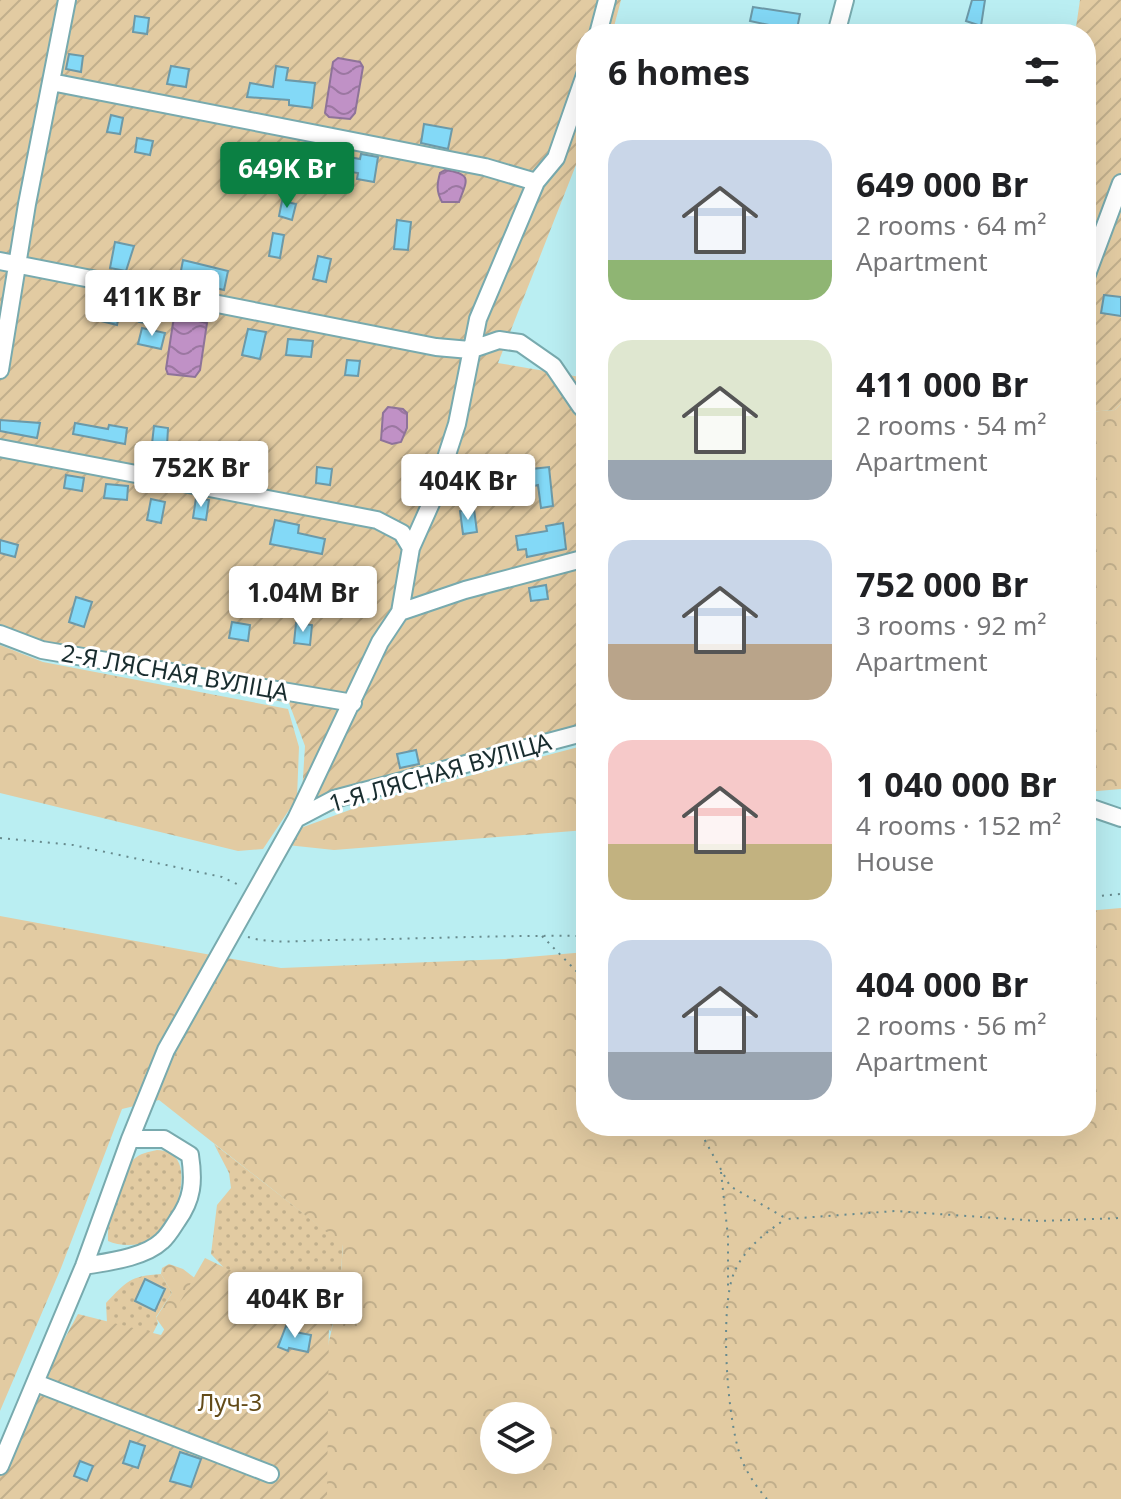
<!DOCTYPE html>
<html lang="en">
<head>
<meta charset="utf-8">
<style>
	body { margin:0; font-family:"Noto Sans",sans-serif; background:#f2f2f2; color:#202124; height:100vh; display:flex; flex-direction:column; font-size:30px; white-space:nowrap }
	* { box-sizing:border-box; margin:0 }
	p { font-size:26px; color:#757577 }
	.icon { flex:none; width:44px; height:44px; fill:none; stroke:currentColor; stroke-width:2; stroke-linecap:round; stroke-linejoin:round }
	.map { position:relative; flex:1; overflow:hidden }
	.sheet { position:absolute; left:576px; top:24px; width:520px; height:1112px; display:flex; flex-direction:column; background:#fff; border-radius:32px; box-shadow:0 8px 32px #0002 }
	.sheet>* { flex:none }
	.tools { position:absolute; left:480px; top:1402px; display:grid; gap:16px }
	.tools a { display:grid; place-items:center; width:72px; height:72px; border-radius:50%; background:#fff; box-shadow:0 8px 32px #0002; font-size:40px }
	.price { position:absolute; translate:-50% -68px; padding:0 18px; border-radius:8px; background:#fff; color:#222; font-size:26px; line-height:52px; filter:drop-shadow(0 2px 4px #0008) }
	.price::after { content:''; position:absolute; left:50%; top:48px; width:24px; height:18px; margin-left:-12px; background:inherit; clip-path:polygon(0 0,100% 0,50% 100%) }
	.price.on { background:#0b8043; color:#fff }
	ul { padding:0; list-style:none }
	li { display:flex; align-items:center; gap:24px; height:200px; padding:0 32px }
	li span { display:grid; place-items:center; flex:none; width:224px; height:160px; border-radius:24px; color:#555 }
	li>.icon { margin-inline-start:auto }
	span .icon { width:96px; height:96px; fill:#fffc; stroke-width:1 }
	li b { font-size:34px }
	h2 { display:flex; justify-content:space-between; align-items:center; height:96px; padding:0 32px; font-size:34px }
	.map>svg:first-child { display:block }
	.grass { fill:url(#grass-dots) }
	.forest { fill:url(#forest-crowns); fill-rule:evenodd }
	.garden { fill:url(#garden-furrows) }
	.water { fill:url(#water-waves); stroke:#8e7399; stroke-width:2 }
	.building { fill:#83d9f7; stroke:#6c99a8; stroke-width:2 }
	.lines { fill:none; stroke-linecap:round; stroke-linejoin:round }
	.minor-casing { stroke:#78aaae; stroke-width:20 }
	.path { stroke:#678a8d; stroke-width:2; stroke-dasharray:2 6; stroke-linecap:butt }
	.minor { stroke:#fff; stroke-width:16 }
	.labels { text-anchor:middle; stroke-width:6; stroke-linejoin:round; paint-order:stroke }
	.street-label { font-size:24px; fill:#192d2f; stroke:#fff }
	.park-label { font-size:24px; fill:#634b19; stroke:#fff }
</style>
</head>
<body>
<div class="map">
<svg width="1121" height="1499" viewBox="0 0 1121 1499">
	<defs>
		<pattern id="grass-dots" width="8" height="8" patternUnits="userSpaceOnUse" patternTransform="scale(2)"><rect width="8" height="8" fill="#e2cba2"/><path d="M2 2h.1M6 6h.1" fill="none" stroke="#c1af8c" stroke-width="1.8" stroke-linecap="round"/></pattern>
		<pattern id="forest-crowns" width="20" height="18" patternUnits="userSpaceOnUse" patternTransform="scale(2)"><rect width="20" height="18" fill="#e2cba2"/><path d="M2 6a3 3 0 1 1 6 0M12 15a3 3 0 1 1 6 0" fill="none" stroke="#c1af8c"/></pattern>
		<pattern id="garden-furrows" width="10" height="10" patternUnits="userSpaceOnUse" patternTransform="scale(2)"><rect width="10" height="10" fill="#e2cba2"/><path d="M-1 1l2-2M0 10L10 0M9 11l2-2" fill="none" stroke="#c1af8c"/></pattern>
		<pattern id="water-waves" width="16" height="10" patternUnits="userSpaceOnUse" patternTransform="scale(2)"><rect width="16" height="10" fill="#c091c6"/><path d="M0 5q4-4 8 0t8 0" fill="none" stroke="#9b77a1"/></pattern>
	</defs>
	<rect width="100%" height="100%" fill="#baeef2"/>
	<path class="grass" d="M214,1144l129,100 -4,54 -8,33 -104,-60 -16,-17 6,-49 14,-17 -2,-15z
		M157,1150c40,1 22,56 9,78 -10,17 -41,21 -58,13 -1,-24 10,-62 25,-81 7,-7 15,-8 24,-10z
		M161,1274l11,19 -16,24 2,6 -7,14 -44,-14 -1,-20c21,-22 24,-27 55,-29z"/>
	<path class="forest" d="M1121,404v385l-35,3v-380l29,-2z
		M0,645l43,17 245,47 11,38 -2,51 -34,51 -25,2 -238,-58z
		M586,745v85l-252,20 -47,-5 11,-16 76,-28z
		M1121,908v591h-811l11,-123 18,-78 4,-53 -184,-145 -37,9 -61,159 -61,143v-495l281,52 224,-9 81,-7v174h500v-215zM494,1416h44v44h-44z
		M169,1264l14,5 13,10 -25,60 -15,-21 16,-25 -11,-19 1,-6z"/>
	<path class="garden" d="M0,0h621l-9,34h-26l-1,108 -87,221 88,15v361l-224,60 -62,26 5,-79 -16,-43 -245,-45 -44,-17z
		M1080,0h41v404l-6,6 -29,2v-378h-11z
		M205,1258l124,60 -2,181h-327v-42l78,-143 83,21z"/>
	<path class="water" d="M338,58l22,4 3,5 -8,46 -5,6 -21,-2 -4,-4 8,-51z
		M445,170c28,4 22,10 14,32h-17c-6,-11 -5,-18 -2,-29z
		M181,317l26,6 -7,47 -5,7 -27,-3 -2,-5 7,-46 2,-5z
		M388,407l15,2 4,4v15l-6,14 -9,2 -11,-4 2,-27z"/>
	<path class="building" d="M972,0h13l-4,26 -15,-5z
		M753,7l47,7 -4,20h-24l2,-8 -24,-5z
		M135,16l14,2 -2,16 -14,-2z
		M69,54l14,2 -2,16 -15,-3z
		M171,66l18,3 -3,18 -19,-3z
		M276,66l12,2 -2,12 29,3 -3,25 -23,-3v-5l-42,-3 3,-14 23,4z
		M111,115l12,3 -3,16 -13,-2z
		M424,124l28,5 -4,20 -27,-6z
		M137,138l16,3 -3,14 -15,-3z
		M279,145l13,2 -4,21 -12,-2z
		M327,153l33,6 1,-5 17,3 -4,25 -17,-3 1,-6 -33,-5z
		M282,201l14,3 -4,16 -13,-4z
		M397,220l14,2 -3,28 -14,-1z
		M273,233l11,2 -4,23 -11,-2z
		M115,242l19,4 -8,25 -16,-3z
		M318,256l13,3 -5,23 -13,-3z
		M183,260l45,11 -4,19 -13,-3 1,-5 -32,-6z
		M1104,295l17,2v19l-20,-3z
		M97,301l24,5 -4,19 -24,-6z
		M142,304l13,2 -4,18 -12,-2z
		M142,328l23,5 -4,16 -23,-5z
		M248,329l18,3 -6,27 -18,-4z
		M288,339l25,2 -2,16 -25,-2z
		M347,360l13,1 -2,15 -13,-1z
		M0,420l40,3 -3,15 -37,-7z
		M75,423l33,6 1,-4 18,3 -2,16 -52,-10z
		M154,426l14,2 -1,18 -15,-2z
		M317,467l15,2 -2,16 -14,-2z
		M549,467l4,39 -12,2 -3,-23 -4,1 -2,-17z
		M66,475l18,3 -2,13 -18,-3z
		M106,484l22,2 -1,14 -23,-2z
		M196,498l13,2 -3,20 -13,-2z
		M151,499l14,3 -4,21 -14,-3z
		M474,509l3,23 -14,2 -3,-23z
		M275,520l24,5 -1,8 27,6 -3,15 -52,-10z
		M563,523l3,26 -39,8 -1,-8 -8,1 -2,-14 31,-5 -1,-5z
		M0,540l18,5 -3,12 -15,-4z
		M306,572l11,1 -1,19 -11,-1z
		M546,585l2,14 -17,2 -2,-13z
		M76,597l16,5 -8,25 -15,-5z
		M232,622l18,3 -2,16 -19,-3z
		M296,623l16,2 -2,20 -16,-2z
		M416,750l3,14 -19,4 -3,-14z
		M145,1279l20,10 -10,22 -20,-10z
		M286,1326l10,4 -1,2 16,3 -3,17 -19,-4 -1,3 -10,-4z
		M130,1441l15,5 -7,22 -15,-5z
		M180,1452l21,7 -10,28 -21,-6z
		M80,1461l13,5 -6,15 -13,-5z"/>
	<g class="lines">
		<defs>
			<path id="minor" d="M598,34l9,-34
				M836,34l9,-34
				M51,82l434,85 51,15
				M0,261l436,86 34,3 29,-10 21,3 33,23 28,41
				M1086,277l35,-94
				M0,370l27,-166 40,-204
				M0,448l377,72 25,13 9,15
				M400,612l65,-22 121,-32
				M0,634l42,16 311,53
				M1086,806l35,12
				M296,819l38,-20 252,-67
				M84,1266c23,-4 60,-8 78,-25 6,-5 11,-14 15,-20 16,-22 17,-40 13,-66l-26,-16h-34
				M36,1383l234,91
				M0,1466l84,-200 46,-127 36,-89 130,-231 84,-177 20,-30 11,-64 21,-47 25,-77 21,-105 58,-137 20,-24 30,-86"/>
		</defs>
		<use href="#minor" class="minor-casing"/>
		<path class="path" d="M0,838l73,7 149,32 19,9
			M1086,897l35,-3
			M542,936l44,45
			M248,937c25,8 59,3 86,3 84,-1 168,-5 252,-4
			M697,1126l33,60 57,33 108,-8 144,10 82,-3
			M721,1172l7,65v49
			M767,1499c-9,-10 -18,-23 -24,-36 -16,-35 -24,-155 -9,-190 10,-24 30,-39 50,-53"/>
		<use href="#minor" class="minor"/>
	</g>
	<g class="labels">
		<g class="street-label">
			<text transform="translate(175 673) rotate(10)" y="8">2-Я ЛЯСНАЯ ВУЛІЦА</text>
			<text transform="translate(440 773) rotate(-16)" y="8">1-Я ЛЯСНАЯ ВУЛІЦА</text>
		</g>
		<g class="park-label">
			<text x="230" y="1411">Луч-3</text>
		</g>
	</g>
</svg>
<div class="tools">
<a><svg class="icon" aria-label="layers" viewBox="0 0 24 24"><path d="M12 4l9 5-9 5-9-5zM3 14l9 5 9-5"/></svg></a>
</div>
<b class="price on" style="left:287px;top:210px">649K Br</b>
<b class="price" style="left:152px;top:338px">411K Br</b>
<b class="price" style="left:201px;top:509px">752K Br</b>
<b class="price" style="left:468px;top:522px">404K Br</b>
<b class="price" style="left:303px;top:634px">1.04M Br</b>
<b class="price" style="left:295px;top:1340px">404K Br</b>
<section class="sheet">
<h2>6 homes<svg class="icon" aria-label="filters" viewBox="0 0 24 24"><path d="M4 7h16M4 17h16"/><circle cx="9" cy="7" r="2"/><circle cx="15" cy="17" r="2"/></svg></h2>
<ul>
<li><span style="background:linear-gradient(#c9d6e8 75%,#8fb573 0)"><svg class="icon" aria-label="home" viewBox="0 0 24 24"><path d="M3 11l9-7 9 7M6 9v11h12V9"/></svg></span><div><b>649 000 Br</b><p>2 rooms · 64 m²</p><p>Apartment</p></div></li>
<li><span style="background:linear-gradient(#dfe7d0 75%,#9aa5b1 0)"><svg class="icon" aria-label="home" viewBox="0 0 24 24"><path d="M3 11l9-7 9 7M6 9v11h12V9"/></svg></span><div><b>411 000 Br</b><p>2 rooms · 54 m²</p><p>Apartment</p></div></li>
<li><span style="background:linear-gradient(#c9d6e8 65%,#b9a48a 0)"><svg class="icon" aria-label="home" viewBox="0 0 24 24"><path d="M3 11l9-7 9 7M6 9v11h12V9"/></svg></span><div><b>752 000 Br</b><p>3 rooms · 92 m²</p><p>Apartment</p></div></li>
<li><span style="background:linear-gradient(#f6c9c9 65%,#c2b280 0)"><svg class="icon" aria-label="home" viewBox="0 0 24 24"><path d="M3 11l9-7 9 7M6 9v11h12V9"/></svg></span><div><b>1 040 000 Br</b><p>4 rooms · 152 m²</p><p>House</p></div></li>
<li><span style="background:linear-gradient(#c9d6e8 70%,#9aa5b1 0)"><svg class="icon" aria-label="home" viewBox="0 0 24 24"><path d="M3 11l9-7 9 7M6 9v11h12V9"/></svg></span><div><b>404 000 Br</b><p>2 rooms · 56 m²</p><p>Apartment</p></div></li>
</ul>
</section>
</div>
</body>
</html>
